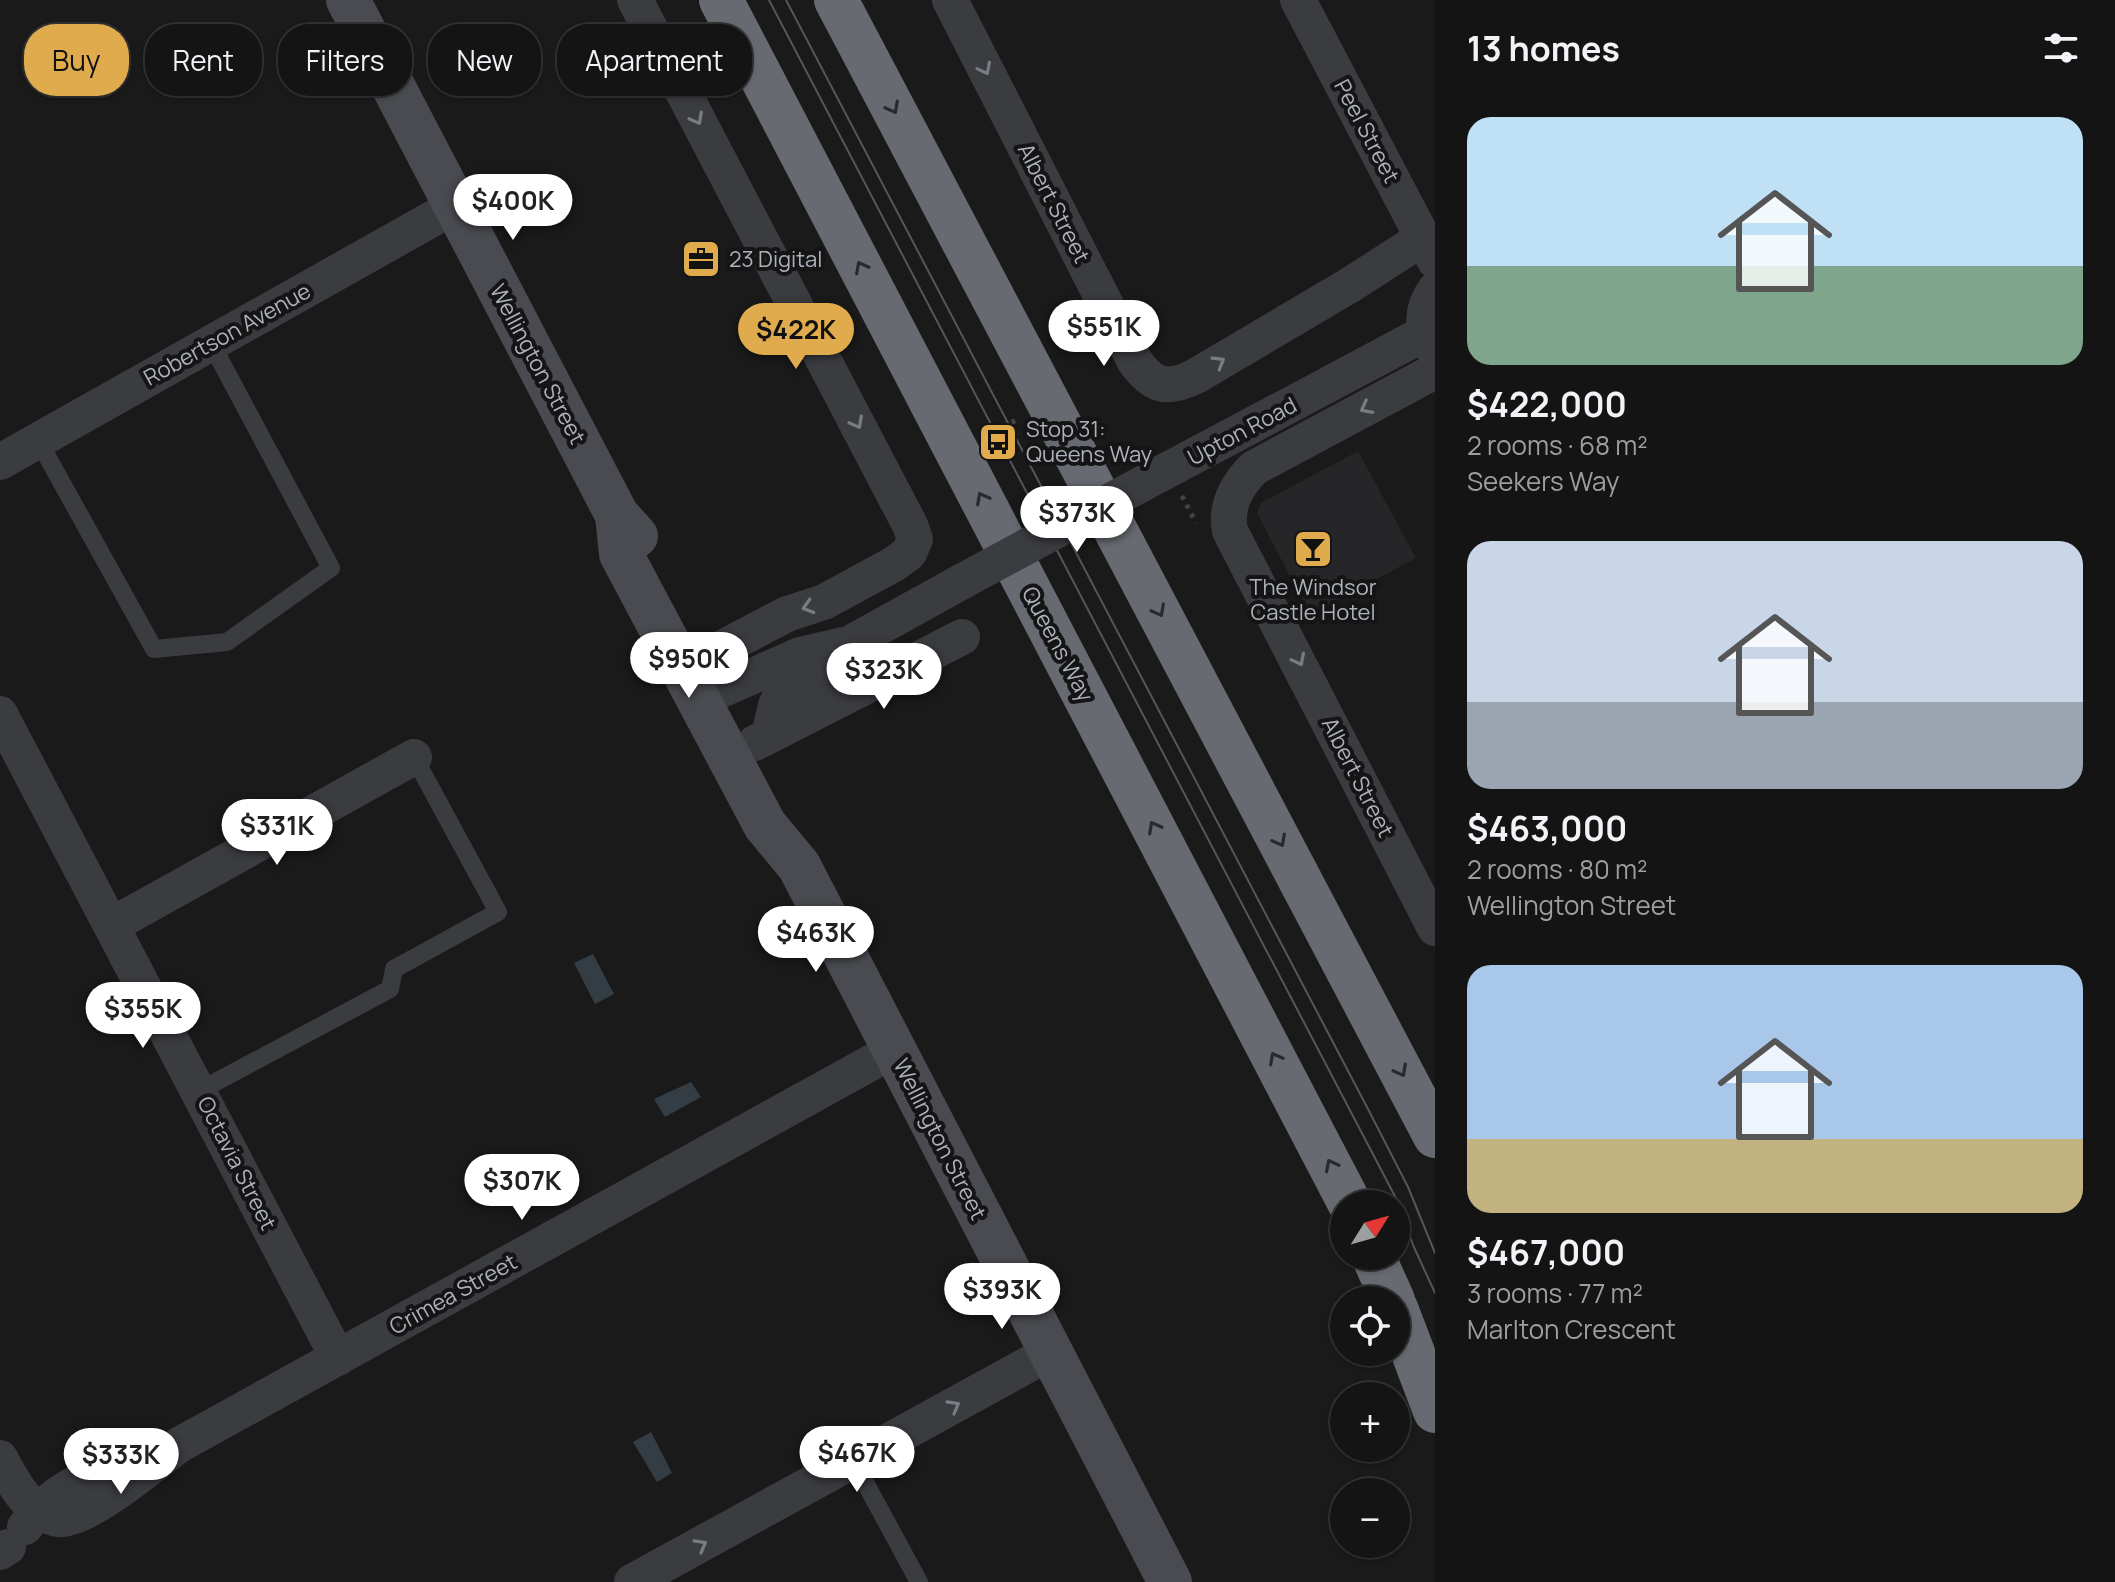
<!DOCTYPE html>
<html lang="en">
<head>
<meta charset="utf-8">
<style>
	body { margin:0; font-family:Manrope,sans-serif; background:#1d1d1d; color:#f1f3f6; height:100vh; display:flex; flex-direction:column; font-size:30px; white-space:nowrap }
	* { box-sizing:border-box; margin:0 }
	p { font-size:26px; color:#9d9ea0 }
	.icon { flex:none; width:44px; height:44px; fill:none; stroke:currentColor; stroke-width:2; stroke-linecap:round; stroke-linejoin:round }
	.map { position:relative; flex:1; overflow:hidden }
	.details { display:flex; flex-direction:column; background:#141414; width:680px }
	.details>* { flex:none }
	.top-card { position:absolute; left:24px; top:24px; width:760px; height:72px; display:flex; gap:16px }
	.needle { width:52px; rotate:53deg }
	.tools { position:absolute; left:1330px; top:1190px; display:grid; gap:16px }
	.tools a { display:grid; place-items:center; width:80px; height:80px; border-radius:50%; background:#141414; box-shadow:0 2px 6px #0004,0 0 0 2px #333334; font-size:40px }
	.price { position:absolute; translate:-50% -68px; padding:0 18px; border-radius:28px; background:#fff; color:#222; font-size:26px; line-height:52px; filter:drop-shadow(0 2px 4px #0008) }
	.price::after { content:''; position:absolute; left:50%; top:48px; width:24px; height:18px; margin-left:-12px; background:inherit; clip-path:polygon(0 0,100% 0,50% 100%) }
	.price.on { background:#e0ab4d; color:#111 }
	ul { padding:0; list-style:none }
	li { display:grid; align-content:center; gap:16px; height:424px; padding:0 32px }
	li span { display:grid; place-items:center; height:248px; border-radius:24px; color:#555 }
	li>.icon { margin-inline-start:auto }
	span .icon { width:144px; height:144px; fill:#fffc; stroke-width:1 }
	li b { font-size:34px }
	h2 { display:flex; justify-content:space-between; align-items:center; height:96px; padding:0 32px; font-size:34px }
	.tag { padding:0 28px; border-radius:32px; background:#141414; box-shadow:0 2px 6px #0004,0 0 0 2px #333334; font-size:28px; line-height:72px }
	.tag.on { background:#e0ab4d; color:#111 }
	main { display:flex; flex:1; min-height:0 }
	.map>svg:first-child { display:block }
	.built { fill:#262628 }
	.water { fill:#343d43 }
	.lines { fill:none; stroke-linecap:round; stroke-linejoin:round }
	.path { stroke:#414347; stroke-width:5; stroke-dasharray:4 6; stroke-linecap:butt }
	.lane { stroke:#3b3c40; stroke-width:18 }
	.street { stroke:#3b3c40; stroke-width:36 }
	.secondary { stroke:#494b50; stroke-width:44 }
	.highway { stroke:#676a71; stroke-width:44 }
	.tram { stroke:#54565b; stroke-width:2 }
	.street-bridge { stroke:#3b3c40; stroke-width:36 }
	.oneway { stroke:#7a7c83 }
	.oneway2 { stroke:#2a2a2d }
	.labels { text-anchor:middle; stroke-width:8; stroke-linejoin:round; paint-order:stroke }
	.street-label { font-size:22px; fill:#adb1ba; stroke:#151516 }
	.poi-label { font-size:22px; fill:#adb1ba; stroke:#151516; text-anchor:start }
</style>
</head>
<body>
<main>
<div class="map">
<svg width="1435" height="1582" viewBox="0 0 1435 1582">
	<rect width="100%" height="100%" fill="#1a1a1b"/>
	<path class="built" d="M1358,451l58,107 -106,57 -53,-102 4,-10z"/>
	<path class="water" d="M593,954l21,40 -19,10 -21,-41z
		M691,1082l10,15 -36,20 -11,-18z
		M651,1432l21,41 -15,9 -24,-40z"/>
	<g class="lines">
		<path class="path" d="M994,432l24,-13
			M1182,496l14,27"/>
		<path class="lane" d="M38,440l116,209 73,-7 104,-74 -120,-225
			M199,1091l191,-102 4,-20 104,-57 -84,-155
			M854,1462l65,120"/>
		<path class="street" d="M635,0l275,525 5,14 -6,14 -15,11 -70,38 -37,12 -80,42 -18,1 -16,-5
			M950,0l184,360c18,26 32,31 62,16l154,-91 73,-47
			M1298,0l137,261
			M1435,290c-14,19 -15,42 0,61
			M1435,371l-181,97c-17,17 -29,37 -24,63l205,397
			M0,462l455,-256
			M1164,472l261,-139
			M721,690l79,-35 43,-10
			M0,714l338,644
			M769,736l7,-31 5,-10 39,-24 29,-27 112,-62
			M755,743l207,-106
			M112,925l302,-168
			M0,1458c13,24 28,55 58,61 27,4 98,-57 121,-74l715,-395
			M25,1527c30,-42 76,-56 122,-71
			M0,1552l8,-5
			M632,1582l419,-230"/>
		<path class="secondary" d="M348,0l269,515 19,21
			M617,515l4,39 144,271 34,41 371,716"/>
		<path class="highway" d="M721,0l629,1204
			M836,0l599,1136
			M1373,1256l20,44
			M1396,1308l39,103"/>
		<path class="tram" d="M769,0l630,1204 14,41 22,48
			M786,0l582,1109 40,78 27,66"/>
		<path class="street-bridge" d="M961,582l203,-110"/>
	</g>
	<defs><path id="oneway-chevron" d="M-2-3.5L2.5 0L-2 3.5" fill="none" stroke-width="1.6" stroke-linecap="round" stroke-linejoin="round" transform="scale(2)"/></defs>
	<g class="oneway">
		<use href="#oneway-chevron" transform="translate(985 69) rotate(63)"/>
		<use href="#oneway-chevron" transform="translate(697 119) rotate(62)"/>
		<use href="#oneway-chevron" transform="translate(1219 362) rotate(-31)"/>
		<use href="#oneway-chevron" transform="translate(1366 408) rotate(152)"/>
		<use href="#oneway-chevron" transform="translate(857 423) rotate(62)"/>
		<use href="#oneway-chevron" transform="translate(808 607) rotate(163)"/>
		<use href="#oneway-chevron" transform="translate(1299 660) rotate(63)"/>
		<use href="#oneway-chevron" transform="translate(954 1406) rotate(-29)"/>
		<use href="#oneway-chevron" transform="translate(701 1545) rotate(-29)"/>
	</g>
	<g class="oneway2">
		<use href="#oneway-chevron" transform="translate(893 108) rotate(62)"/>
		<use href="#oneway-chevron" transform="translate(861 267) rotate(-118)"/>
		<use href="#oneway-chevron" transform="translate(982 498) rotate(-118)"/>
		<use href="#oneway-chevron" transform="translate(1159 611) rotate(62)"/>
		<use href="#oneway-chevron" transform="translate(1154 827) rotate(-118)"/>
		<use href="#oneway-chevron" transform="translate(1280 841) rotate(62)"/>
		<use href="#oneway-chevron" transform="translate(1275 1058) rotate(-118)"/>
		<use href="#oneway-chevron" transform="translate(1401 1071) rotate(62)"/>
		<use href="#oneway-chevron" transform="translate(1331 1165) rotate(-117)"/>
	</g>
	<defs>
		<symbol id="office-square" viewBox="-11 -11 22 22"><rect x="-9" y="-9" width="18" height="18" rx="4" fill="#e0ab4d" stroke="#151516"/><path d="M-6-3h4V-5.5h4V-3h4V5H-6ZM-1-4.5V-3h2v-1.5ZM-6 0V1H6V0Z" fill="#111"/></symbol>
		<symbol id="bus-square" viewBox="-11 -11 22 22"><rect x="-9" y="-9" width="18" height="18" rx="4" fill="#e0ab4d" stroke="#151516"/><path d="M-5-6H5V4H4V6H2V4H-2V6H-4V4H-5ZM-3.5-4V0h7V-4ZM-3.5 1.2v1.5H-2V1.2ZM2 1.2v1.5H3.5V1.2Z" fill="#111"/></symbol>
		<symbol id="bar-square" viewBox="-11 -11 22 22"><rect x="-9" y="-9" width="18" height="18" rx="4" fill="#e0ab4d" stroke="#151516"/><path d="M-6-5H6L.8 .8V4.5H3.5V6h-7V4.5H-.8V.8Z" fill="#111"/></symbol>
	</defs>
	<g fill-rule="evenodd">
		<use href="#office-square" x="679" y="237" width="44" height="44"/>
		<use href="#bus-square" x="976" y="420" width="44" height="44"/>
		<use href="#bar-square" x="1291" y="527" width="44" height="44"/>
	</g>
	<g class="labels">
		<g class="street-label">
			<text transform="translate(1367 131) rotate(62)" y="8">Peel Street</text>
			<text transform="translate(1054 203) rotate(63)" y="8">Albert Street</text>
			<text transform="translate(227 334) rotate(-29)" y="8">Robertson Avenue</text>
			<text transform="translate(538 364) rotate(62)" y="8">Wellington Street</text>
			<text transform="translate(1242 431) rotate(-28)" y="8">Upton Road</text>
			<text transform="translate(1058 644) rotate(62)" y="8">Queens Way</text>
			<text transform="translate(1358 777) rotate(63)" y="8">Albert Street</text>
			<text transform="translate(940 1139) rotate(63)" y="8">Wellington Street</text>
			<text transform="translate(237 1163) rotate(63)" y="8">Octavia Street</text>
			<text transform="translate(453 1294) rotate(-29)" y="8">Crimea Street</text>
		</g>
		<g class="poi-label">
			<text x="729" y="267">23 Digital</text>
			<text x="1026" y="437">Stop 31:<tspan x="1026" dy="25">Queens Way</tspan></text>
			<text x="1313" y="595" text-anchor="middle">The Windsor<tspan x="1313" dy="25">Castle Hotel</tspan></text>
		</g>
	</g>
</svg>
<div class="tools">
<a><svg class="needle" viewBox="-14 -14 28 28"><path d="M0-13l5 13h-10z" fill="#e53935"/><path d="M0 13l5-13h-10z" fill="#9d9ea0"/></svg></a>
<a><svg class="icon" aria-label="locate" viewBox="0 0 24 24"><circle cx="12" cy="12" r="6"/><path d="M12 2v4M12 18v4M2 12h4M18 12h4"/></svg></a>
<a>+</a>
<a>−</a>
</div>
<b class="price" style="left:513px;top:242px">$400K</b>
<b class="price" style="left:1104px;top:368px">$551K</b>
<b class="price on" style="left:796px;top:371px">$422K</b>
<b class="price" style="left:1077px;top:554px">$373K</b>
<b class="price" style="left:689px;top:700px">$950K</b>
<b class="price" style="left:884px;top:711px">$323K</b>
<b class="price" style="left:277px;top:867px">$331K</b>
<b class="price" style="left:816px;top:974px">$463K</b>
<b class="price" style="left:143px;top:1050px">$355K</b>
<b class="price" style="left:522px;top:1222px">$307K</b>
<b class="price" style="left:1002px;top:1331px">$393K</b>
<b class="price" style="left:857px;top:1494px">$467K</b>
<b class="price" style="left:121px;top:1496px">$333K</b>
<div class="top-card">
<a class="tag on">Buy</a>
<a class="tag">Rent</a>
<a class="tag">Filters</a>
<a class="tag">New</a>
<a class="tag">Apartment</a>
</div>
</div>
<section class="details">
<h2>13 homes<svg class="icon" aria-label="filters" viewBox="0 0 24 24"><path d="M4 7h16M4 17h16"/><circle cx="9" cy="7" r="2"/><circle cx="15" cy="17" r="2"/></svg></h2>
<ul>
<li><span style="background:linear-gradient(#bfe0f5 60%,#7fa58c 0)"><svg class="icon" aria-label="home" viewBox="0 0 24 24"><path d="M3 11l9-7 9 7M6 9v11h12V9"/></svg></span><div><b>$422,000</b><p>2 rooms · 68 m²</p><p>Seekers Way</p></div></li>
<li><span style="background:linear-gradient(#c9d6e8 65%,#9aa5b1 0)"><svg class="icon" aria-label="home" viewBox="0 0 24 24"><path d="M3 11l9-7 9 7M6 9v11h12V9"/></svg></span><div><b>$463,000</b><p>2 rooms · 80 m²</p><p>Wellington Street</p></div></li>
<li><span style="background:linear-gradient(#a9c7e8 70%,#c2b280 0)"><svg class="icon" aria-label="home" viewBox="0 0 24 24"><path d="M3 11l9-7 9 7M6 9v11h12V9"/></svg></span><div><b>$467,000</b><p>3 rooms · 77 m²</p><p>Marlton Crescent</p></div></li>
</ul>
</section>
</main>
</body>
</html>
